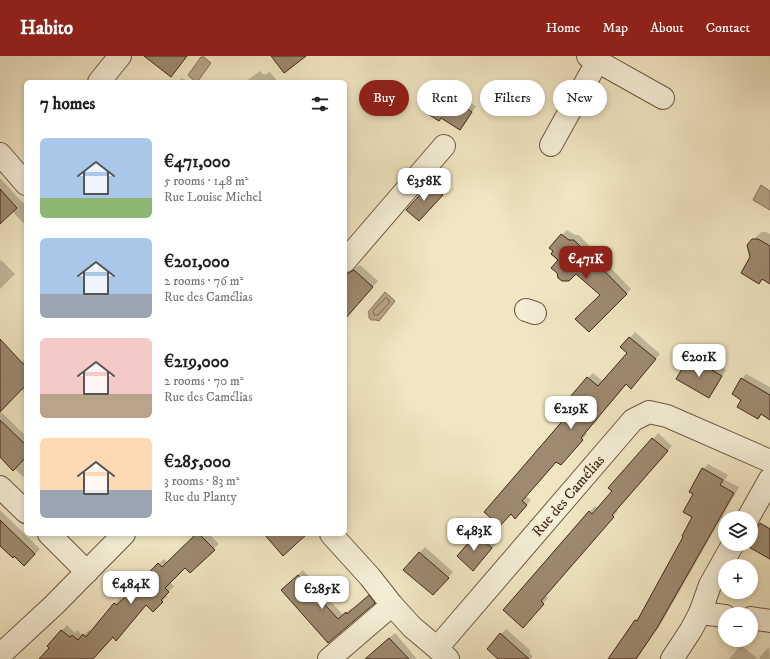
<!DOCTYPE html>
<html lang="en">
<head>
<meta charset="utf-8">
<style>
	body { margin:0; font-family:"IM FELL DW Pica",serif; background:#f6f6f6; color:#202124; height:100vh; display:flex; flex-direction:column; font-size:15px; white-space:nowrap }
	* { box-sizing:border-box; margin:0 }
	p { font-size:13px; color:#757577 }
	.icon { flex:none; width:22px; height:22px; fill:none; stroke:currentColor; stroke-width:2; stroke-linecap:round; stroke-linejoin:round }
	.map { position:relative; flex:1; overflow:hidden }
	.side { position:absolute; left:24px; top:24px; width:323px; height:456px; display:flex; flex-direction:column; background:#fff; border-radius:6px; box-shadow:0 2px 6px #0003 }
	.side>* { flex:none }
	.banner { position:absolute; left:359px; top:24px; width:351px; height:36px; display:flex; gap:8px }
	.tools { position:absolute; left:718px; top:455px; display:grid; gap:8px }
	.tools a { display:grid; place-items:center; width:40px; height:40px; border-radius:50%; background:#fff; box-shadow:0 2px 6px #0003; font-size:20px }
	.price { position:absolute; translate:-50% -34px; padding:0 9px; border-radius:8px; background:#fff; color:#222; font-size:13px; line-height:26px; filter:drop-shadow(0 1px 2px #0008) }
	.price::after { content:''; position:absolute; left:50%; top:24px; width:12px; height:9px; margin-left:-6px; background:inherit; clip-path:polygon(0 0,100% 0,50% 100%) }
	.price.on { background:#8f2418; color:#fff }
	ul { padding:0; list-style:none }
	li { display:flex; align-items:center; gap:12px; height:100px; padding:0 16px }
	li span { display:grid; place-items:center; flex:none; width:112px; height:80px; border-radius:6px; color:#555 }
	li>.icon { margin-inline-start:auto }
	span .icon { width:48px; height:48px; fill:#fffc; stroke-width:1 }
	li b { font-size:17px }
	h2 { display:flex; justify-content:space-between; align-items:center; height:48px; padding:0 16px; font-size:17px }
	.pill { padding:0 14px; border-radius:18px; background:#fff; box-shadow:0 2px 6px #0003; font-size:14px; line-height:36px }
	.pill.on { background:#8f2418; color:#fff }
	header { display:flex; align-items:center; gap:24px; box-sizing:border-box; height:56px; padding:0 20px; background:#8f2418; color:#fff }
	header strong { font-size:19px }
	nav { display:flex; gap:22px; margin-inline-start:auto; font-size:14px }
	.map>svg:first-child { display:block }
	.water { fill:#b5a588; stroke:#87735b }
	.shadow { fill:#0003 }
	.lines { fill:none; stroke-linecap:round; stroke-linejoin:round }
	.shore { stroke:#7c6650; stroke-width:1 }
	.building { fill:#9d8a70; stroke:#432718 }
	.minor-casing { stroke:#6e5742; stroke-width:24 }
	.minor { stroke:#f5efd7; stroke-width:22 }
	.labels { text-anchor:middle; stroke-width:4; stroke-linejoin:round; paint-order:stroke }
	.street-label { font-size:15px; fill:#432718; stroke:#f5efd7 }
</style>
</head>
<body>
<header>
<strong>Habito</strong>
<nav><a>Home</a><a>Map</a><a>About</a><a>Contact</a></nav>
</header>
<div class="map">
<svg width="770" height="603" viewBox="0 0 770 603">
	<rect width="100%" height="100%" fill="#f0e6c2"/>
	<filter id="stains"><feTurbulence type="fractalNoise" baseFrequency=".005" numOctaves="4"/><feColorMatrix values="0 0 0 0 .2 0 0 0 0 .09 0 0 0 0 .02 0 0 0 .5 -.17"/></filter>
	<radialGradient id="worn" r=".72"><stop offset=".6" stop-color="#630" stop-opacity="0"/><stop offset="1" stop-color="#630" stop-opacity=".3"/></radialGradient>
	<path class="water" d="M201,1h3l7,6 -13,18 -3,1 -7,-7z
		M761,129l9,6v19l-17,-10z
		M385,236l10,9 -16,20 -3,-1h-5l-2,-2v-4l-1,-2z"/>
	<path class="shadow" d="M273,0h34l-22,17z
		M260,15l4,4 6,-3 8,10h-33z
		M182,22l6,4h-10z
		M444,25l26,16 -3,4 9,5 -11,18 -5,5 -19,-12 -2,-31z
		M0,122l23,25 3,-2v25l-14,-15 -12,12z
		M436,123l12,10 -29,31 -12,-10z
		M567,174l8,5h4l52,54 -42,42 12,-36 -42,-35 3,-25z
		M761,176h5l4,2v49l-7,-4 -4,4 -8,-26 2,-17z
		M1,204l14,14 -15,15v-27z
		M360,209l18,16 -27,30 -6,4v-44l3,-3h7z
		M635,276l25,22 -24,28 -9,2 -42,48 2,2 -21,25 -9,2 -31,35 5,4 -10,12 -10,1 68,-110 9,-25 5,-5 11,9 24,-29 -6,-6z
		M695,296l31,18 -12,21 -5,5 -20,-38z
		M26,302v36l-5,-5 -21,22 26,25v43l-26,-23v-72z
		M746,318l24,13v31l-8,-4 -4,4 -16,-19v-20z
		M658,377l14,13 -55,64 1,1 -73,84 3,3 -20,23 -24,-11 86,-99 5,-5 3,3 15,-18z
		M708,408l20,11 -3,5 14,7 -77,135 -26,37h-27l27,-39 5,-5 53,-98 1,-23 8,-25z
		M0,454l40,39 -16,16 -10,-10 -14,-10z
		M763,468l7,4v32l-13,-8 1,-1 -9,-7h2v-3l7,-12z
		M482,474l15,13 -19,21 -1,-29z
		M197,478h12l10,10 -29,28 -5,-6 -16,16 5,4 -8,9 2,1 -15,14 -6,-6 -34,32 -20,23h-51l8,-11 -2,-2 19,-21 8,8 2,-3 6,6 6,-6 3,2 28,-34 3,2 41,-41 4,4z
		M425,491l28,25 -15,17 -33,-20z
		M303,514l40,45 9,-7 1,2 21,-19 5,6 -51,45 -46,-52z
		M506,573l25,22 -2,2 4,3 -3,3h-32l3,-25z
		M395,577l22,26h-36l-2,-12z
		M741,589l17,14h-29z
		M769,591l1,12h-11l5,-7z"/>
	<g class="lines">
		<path class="shore" d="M386,242l3,2v3l-11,12h-4l-1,-4z"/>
	</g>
	<path class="building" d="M144,0h43l-16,21z
		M271,0h35l-22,17z
		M439,29l27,17 -3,4 9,6 -12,18 -19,-12 -2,3 -16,-10z
		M430,128l13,11 -24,26 -13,-11z
		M0,133l17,19 -17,16z
		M561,178l8,6h5l53,54 -38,38 -14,-13 25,-24 -24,-21 -7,7h-7l-4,-3 -1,-5 -6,-5 7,-8 -7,-6 2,-3 -4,-3z
		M752,183h6l12,7v38l-8,-5 -3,5 -18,-11 9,-16 -3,-12z
		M354,214l19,17 -28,32v-46h4z
		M629,281l27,22 -25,30 -5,-5 -45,54 2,2 -22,25 -5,-3 -19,22 -15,17 5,4 -12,14 -4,-5 -11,12 -16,-14 93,-108 -7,-7 17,-20 11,9 29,-33 -7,-6z
		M0,283l26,28v18l-26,27z
		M689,301l33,19 -13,22 -33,-19z
		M741,322l29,17v25l-9,-6 -3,5 -21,-12 4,-7 -9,-6z
		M0,364l26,25v12l-13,14 -13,-14z
		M652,382l16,13 -56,64 2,2 -73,84 3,3 -21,24 -20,-18 86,-99 3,3 20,-23 -4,-3z
		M702,412l21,12 -3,5 14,8 -77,135 -21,31h-28l27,-39 2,1 46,-84 -1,-1 10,-19 -9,-5 10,-18 -4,-2z
		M0,464l35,34 -11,12 -10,-10 -1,2 -13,-12z
		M760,467l10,6v30l-23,-13 1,-2h3v-5z
		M196,478h3l16,16 -25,23 -5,-5 -20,20 4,4 -8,8 2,2 -10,10 -7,-7 -30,36 -3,-4 -20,22h-54l10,-11 -2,-2 14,-16 9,7 2,-2 6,5 5,-6 3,3 28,-34 3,2 41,-42 4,4z
		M264,478h43l-24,22z
		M476,478l16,14 -19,23 -16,-15z
		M419,496l30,26 -16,17 -30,-25z
		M298,519l40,44 8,-7 1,2 22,-19 6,8 -47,40 -47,-53z
		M500,577l29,26h-31l-11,-10z
		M389,582l20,21h-44z"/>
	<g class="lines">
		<defs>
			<g id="minor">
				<path d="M588,0l75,42"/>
				<path d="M99,26l21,-26"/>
				<path d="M551,89l46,-83"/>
				<path d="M0,98l26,30"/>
				<path d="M345,205l99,-115"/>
				<path d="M526,254l9,3"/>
				<path d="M0,431l26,25"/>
				<path d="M748,462l22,-39"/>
				<path d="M49,478l38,38"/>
				<path d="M331,478l39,43 22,28 20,22 25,21 11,11"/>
				<path d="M700,557l25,3"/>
				<path d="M751,562l19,3"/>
				<path id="s1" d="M437,592l196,-228 16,-8 18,4 103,45"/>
				<path d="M0,599l54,-50 70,-71"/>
				<path d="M329,603l63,-54"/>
				<path d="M672,603l19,-29 9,-17 10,-28 23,-41"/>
			</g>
		</defs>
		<use href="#minor" class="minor-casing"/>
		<use href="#minor" class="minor"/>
	</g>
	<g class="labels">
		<g class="street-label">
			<text dy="5" stroke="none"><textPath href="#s1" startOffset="201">Rue des Camélias</textPath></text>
		</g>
	</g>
	<rect width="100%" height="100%" filter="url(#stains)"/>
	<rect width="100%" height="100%" fill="url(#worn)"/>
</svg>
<div class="tools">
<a><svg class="icon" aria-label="layers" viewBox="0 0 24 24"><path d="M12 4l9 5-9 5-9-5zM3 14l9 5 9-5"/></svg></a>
<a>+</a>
<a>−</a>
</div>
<b class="price" style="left:424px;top:146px">€358K</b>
<b class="price on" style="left:586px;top:224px">€471K</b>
<b class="price" style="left:699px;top:322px">€201K</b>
<b class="price" style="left:571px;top:374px">€219K</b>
<b class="price" style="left:474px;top:496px">€483K</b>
<b class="price" style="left:131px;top:549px">€484K</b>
<b class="price" style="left:322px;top:554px">€285K</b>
<div class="banner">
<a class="pill on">Buy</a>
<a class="pill">Rent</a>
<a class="pill">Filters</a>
<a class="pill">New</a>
</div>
<section class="side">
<h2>7 homes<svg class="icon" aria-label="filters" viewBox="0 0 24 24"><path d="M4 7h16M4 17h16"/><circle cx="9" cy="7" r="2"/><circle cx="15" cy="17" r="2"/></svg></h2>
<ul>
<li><span style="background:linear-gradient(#a9c7e8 75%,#8fb573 0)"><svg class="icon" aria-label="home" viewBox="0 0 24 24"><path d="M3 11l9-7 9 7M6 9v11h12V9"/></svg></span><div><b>€471,000</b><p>5 rooms · 148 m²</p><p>Rue Louise Michel</p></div></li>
<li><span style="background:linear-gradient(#a9c7e8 70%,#9aa5b1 0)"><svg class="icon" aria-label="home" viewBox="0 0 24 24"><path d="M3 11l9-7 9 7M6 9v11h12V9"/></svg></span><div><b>€201,000</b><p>2 rooms · 76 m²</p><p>Rue des Camélias</p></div></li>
<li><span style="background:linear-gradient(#f6c9c9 70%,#b9a48a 0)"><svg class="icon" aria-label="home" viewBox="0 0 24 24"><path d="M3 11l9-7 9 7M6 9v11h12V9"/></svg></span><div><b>€219,000</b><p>2 rooms · 70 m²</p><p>Rue des Camélias</p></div></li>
<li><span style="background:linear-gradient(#ffd9b3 65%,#9aa5b1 0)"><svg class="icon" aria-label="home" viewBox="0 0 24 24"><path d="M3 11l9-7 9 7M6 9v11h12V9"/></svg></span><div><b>€285,000</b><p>3 rooms · 83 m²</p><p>Rue du Planty</p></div></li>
</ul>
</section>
</div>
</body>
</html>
